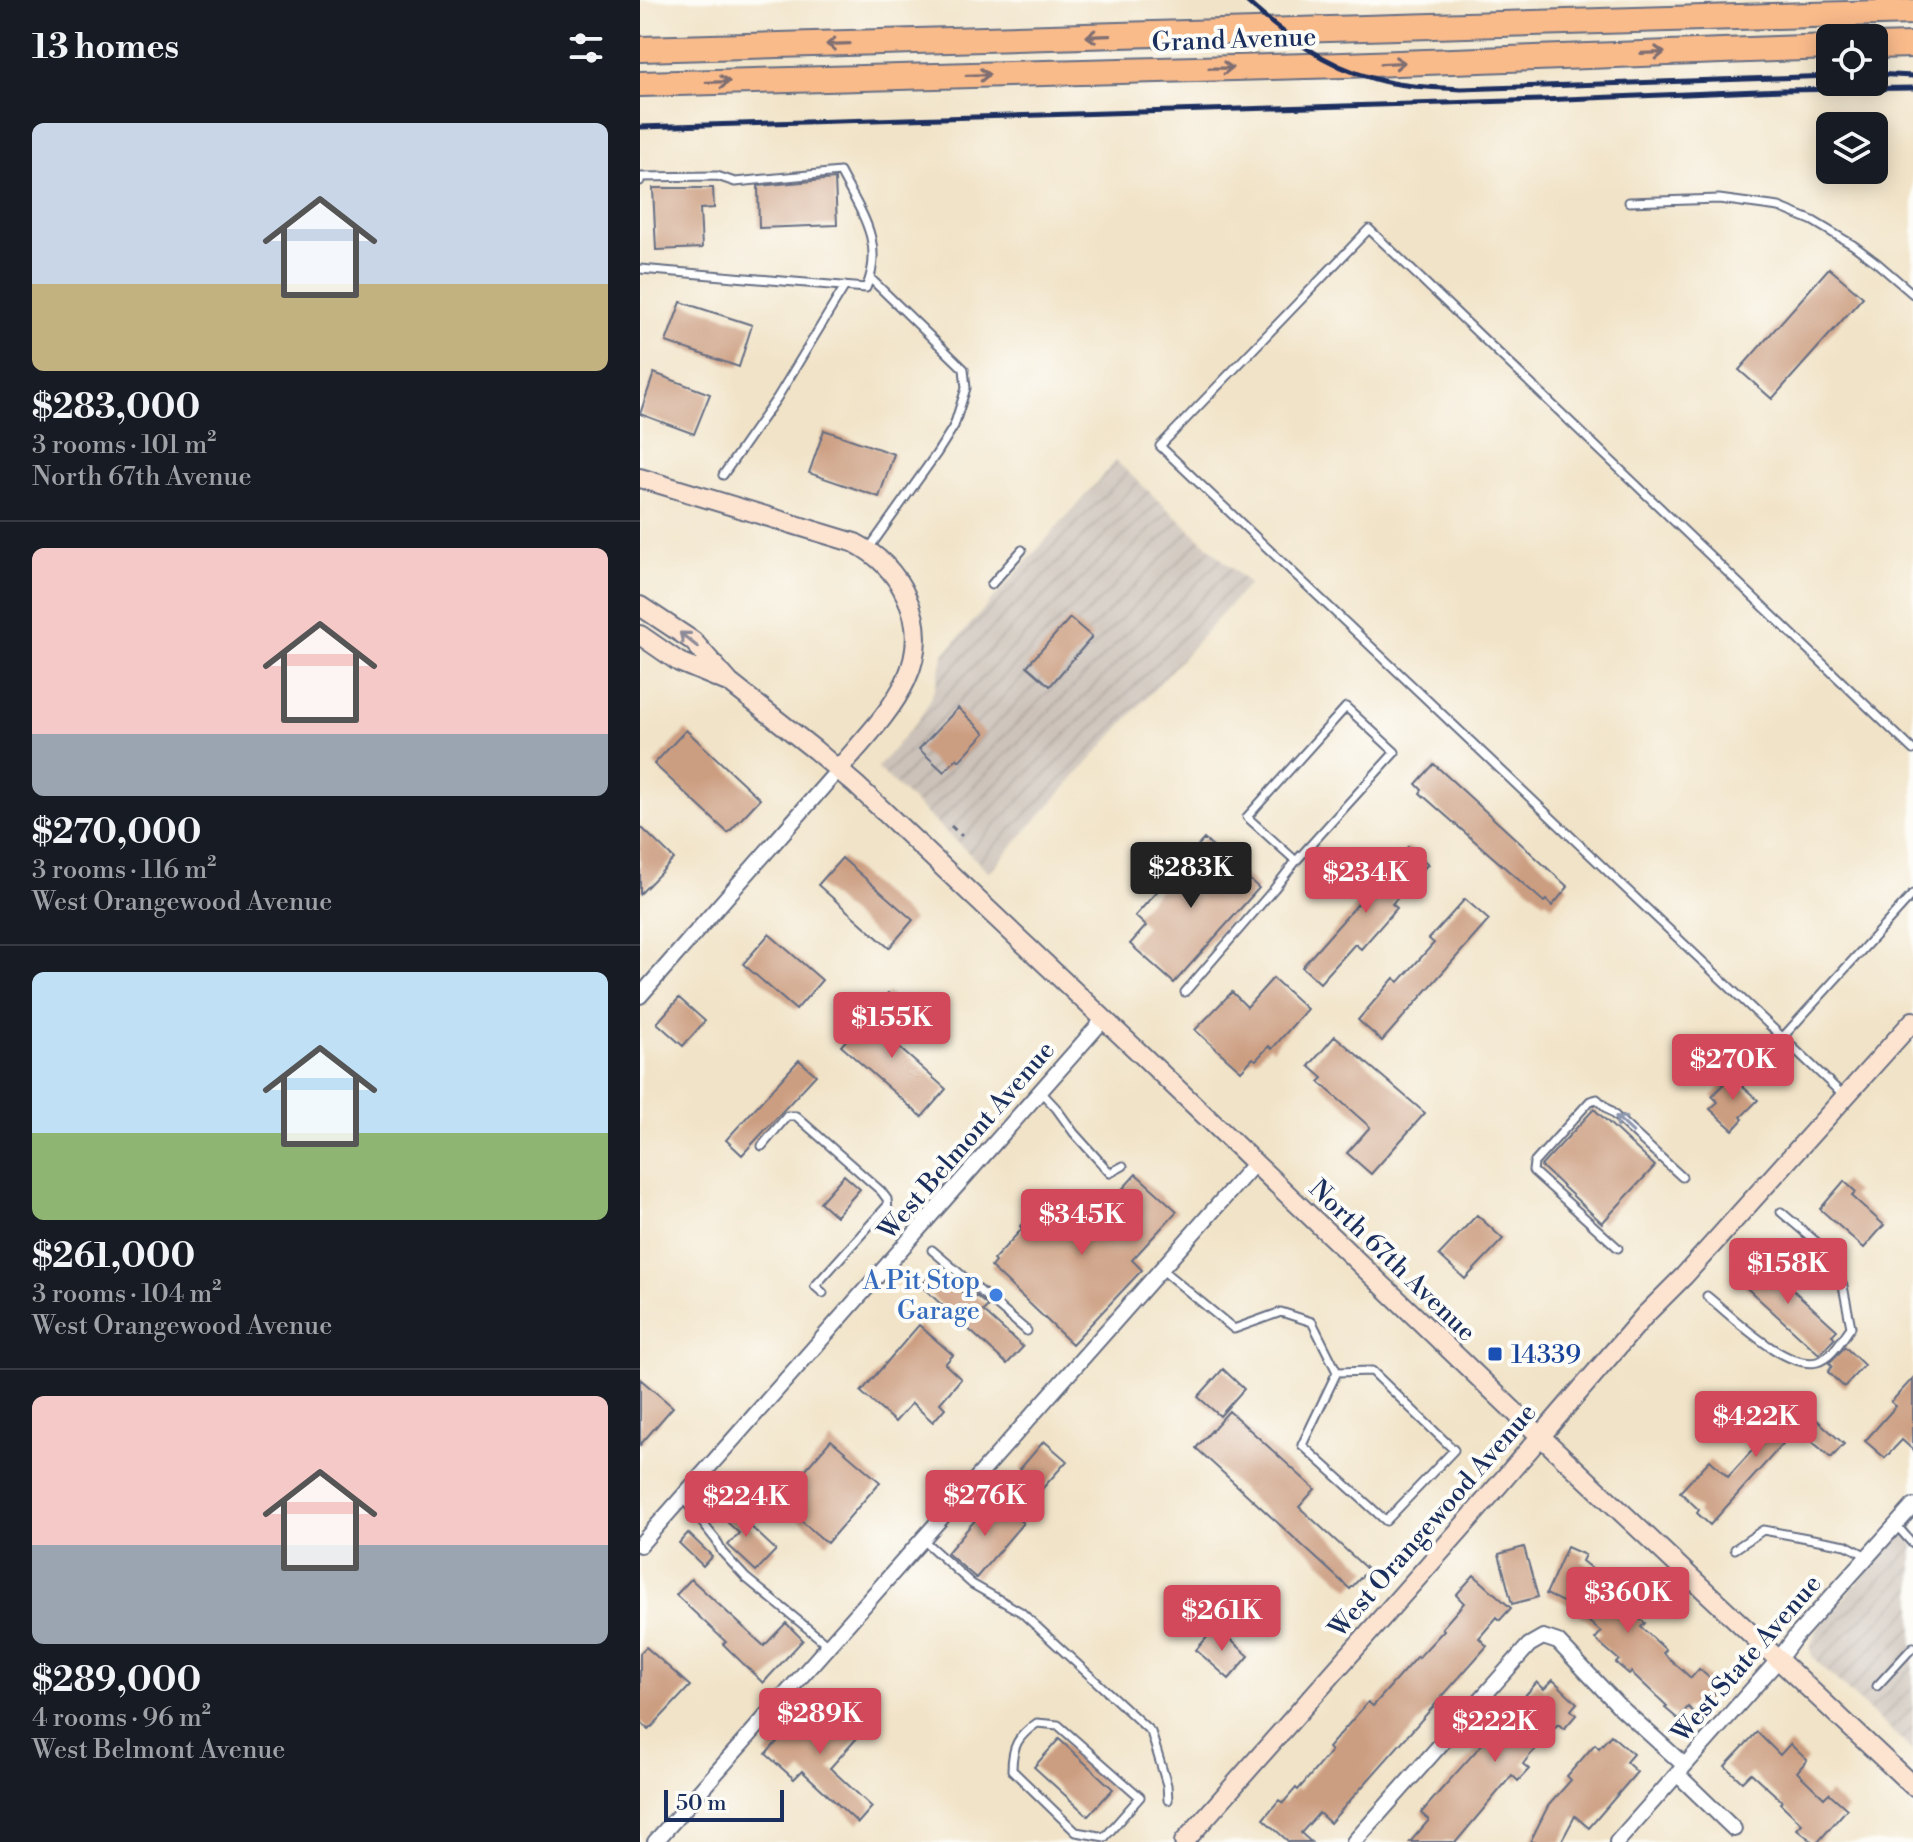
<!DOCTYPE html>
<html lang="en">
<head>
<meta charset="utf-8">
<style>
	body { margin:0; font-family:"Libre Bodoni",serif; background:#242831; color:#f1f3f6; height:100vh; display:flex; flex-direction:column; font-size:30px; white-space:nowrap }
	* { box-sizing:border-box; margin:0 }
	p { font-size:26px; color:#9ea1a6 }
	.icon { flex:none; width:44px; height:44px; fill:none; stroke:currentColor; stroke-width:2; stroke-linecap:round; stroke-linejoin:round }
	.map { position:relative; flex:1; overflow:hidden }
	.sheet { display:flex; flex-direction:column; background:#171b24; width:640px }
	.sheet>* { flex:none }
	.fabs { position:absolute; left:1176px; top:24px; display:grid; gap:16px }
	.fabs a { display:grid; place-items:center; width:72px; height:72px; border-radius:12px; background:#171b24; box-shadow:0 4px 20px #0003; font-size:40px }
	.scale { position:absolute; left:24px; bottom:20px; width:120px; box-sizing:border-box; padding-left:8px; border:4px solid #1b2f5e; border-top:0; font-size:22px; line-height:28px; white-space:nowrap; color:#1b2f5e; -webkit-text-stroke:6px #fdfcf7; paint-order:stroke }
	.price { position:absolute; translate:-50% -68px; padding:0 18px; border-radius:8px; background:#d1495b; color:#fff; font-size:26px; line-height:52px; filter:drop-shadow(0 2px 4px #0008) }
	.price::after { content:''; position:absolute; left:50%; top:48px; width:24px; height:18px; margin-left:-12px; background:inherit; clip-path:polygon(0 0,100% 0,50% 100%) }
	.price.on { background:#222; color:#fff }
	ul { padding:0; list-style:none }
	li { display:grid; align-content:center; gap:16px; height:424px; padding:0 32px }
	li+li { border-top:2px solid #363941 }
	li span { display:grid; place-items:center; height:248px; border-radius:12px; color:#555 }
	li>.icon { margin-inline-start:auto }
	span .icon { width:144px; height:144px; fill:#fffc; stroke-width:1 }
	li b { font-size:34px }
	h2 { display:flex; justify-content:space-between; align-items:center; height:96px; padding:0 32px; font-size:34px }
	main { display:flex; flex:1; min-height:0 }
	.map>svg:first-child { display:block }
	.industrial { fill:url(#industrial-furrows) }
	.building { fill:#cc9e81 }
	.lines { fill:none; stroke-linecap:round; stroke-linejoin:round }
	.lane-casing { stroke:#666e83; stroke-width:11 }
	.street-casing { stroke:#666e83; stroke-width:18 }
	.secondary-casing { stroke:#666e83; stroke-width:22 }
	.highway-casing { stroke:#666e83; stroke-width:28 }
	.path { stroke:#666e83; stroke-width:3; stroke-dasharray:6 6; stroke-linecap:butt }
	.lane { stroke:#fff; stroke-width:7 }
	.street { stroke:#fff; stroke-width:14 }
	.secondary { stroke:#fde4d1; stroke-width:18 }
	.highway { stroke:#fabb8b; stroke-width:24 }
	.rail { stroke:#1b2f5e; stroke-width:5 }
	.oneway { stroke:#7f6e72 }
	.oneway2 { stroke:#8c8a98 }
	.oneway3 { stroke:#8d97ae }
	.shop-dot { fill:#3f7fe0; stroke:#fdfcf7; stroke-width:3 }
	.transit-dot { fill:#1a4fb4; stroke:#fdfcf7; stroke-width:3 }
	.labels { text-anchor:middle; stroke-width:8; stroke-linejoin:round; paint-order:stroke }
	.street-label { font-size:26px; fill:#1b2f5e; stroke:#fdfcf7 }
	.shop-label { font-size:26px; fill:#366cbe; stroke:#fdfcf7; text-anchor:end }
	.transit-label { font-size:26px; fill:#164399; stroke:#fdfcf7; text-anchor:start }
</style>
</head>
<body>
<main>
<section class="sheet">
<h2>13 homes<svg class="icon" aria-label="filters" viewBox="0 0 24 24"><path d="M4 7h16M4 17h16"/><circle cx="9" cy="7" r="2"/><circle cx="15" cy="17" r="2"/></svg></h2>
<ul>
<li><span style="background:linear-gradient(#c9d6e8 65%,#c2b280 0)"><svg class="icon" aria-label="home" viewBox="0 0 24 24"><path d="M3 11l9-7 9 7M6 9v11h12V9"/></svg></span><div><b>$283,000</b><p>3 rooms · 101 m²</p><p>North 67th Avenue</p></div></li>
<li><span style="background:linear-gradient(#f6c9c9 75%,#9aa5b1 0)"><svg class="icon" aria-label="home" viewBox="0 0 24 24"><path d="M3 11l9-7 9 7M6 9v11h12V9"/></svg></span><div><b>$270,000</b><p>3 rooms · 116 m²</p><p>West Orangewood Avenue</p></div></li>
<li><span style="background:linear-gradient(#bfe0f5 65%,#8fb573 0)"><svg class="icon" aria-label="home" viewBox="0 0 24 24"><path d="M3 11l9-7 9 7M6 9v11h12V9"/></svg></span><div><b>$261,000</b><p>3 rooms · 104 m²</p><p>West Orangewood Avenue</p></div></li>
<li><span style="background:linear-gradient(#f6c9c9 60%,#9aa5b1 0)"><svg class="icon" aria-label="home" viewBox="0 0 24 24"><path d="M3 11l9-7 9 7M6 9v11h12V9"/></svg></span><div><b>$289,000</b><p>4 rooms · 96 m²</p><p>West Belmont Avenue</p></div></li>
</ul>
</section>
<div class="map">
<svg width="1273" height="1842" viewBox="0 0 1273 1842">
	<defs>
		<pattern id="industrial-furrows" width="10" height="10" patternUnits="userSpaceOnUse" patternTransform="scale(2)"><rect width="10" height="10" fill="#ccc2b9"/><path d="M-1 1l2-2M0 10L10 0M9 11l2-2" fill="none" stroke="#afa7a1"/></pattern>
	</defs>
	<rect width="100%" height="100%" fill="#fdfcf7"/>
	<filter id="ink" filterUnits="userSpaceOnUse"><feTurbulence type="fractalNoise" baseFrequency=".0125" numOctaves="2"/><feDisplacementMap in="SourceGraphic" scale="16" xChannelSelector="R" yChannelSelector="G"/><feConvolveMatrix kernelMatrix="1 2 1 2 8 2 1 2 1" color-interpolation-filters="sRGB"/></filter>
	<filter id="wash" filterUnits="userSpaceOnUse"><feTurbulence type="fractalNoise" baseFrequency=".006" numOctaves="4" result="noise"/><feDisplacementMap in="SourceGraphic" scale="32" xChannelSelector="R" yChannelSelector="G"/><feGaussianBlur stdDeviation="1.8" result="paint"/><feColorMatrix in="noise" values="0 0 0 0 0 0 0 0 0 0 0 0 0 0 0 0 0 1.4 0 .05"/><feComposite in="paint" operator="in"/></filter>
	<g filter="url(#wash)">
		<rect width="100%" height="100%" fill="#f1e3c7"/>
		<path class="industrial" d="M476,461l133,123 -260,288 -112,-104 39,-45 10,-15 9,-20 9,-34z
			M1273,1521v230l-97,-90 -5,-7 -1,-8 8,-19z"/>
		<g id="blocks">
			<path class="building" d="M195,179l2,46 -78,3 -1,-42z
				M13,188h60l1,20 -14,1 2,39 -46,2z
				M1189,268l34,29 -91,102 -33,-29z
				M41,302l71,23 -13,42 -73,-25z
				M14,373l56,21 -16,40 -54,-20z
				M184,430l70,24 -15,43 -70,-24z
				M430,618l22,19 -42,49 -23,-20z
				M318,708l27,25 -26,28 -2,-3 -13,14 -25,-23z
				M46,730l74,69 -32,34 -74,-69z
				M794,764l134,123 -16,19 -6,-6 -2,2 -124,-109 2,-3 -6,-6z
				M0,826l34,33 -34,35z
				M564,839l55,49 -85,95 -44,-39 16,-18 -11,-10z
				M768,847l20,17 -36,40 5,4 -36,41 -6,-5 -35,39 -18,-16z
				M202,858l71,62 -24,28 -71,-63z
				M825,899l24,21 -107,121 -24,-21 36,-42 5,4 35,-39 -5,-4z
				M129,934l53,46 -26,30 -53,-46z
				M633,978l34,31 -35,40 -3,-3 -13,14 -3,-2 -12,13 -46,-41 37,-38 15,15z
				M248,993l14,12 -23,25 67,59 -24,28 -81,-71z
				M39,998l26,23 -22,25 -26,-23z
				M695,1036l90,77 -54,61 -24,-21 23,-26 -51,-45 4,-4 -14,-12z
				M159,1060l17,15 -74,80 -16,-15z
				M1093,1074l11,10 -2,2 16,14 -17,17 2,2 -10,11 -23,-21 8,-7 -6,-6z
				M954,1109l61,57 -53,57 -61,-57z
				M496,1174l41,37 -45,49 10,10 -70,74 -81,-77 4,-5 -2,-2 29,-31 -2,-3 9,-10 11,9 23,-25 27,25z
				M204,1175l16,14 -24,27 -16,-14z
				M1204,1181l12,11 -4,4 32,29 -20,23 -44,-39z
				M837,1215l26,24 -38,40 -26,-24z
				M1118,1258l79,72 -5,5 3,3 -12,13 -4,3 -81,-74z
				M296,1269l36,32 4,-5 12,10 -5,5 40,36 -16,17 -86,-78z
				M279,1325l34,30 -8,9 16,15 -21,24 5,5 -12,14 -21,-19 -17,19 -34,-30z
				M1205,1347l19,18 -20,22 -16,-15 4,-6 -3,-3z
				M583,1369l21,20 -24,27 -22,-19z
				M1273,1378v72l-11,-10 -17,18 -20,-17 31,-35 -5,-4z
				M0,1379l33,28 -33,38z
				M1150,1396l54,48 -13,14 -34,-30 -87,97 -13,-12 2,-3 -19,-18 30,-32 18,17 32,-35 -6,-6z
				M589,1411l86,78 -16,18 69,63 -18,19 -154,-141z
				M191,1440l49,42 -53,61 -49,-42z
				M404,1441l23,20 -25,28 -22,-20z
				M354,1498l29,25 -47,55 -29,-25z
				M82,1500l54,50 -20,21 -28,-26 11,-12 -26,-24z
				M48,1533l24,23 -9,10 -24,-23z
				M884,1547l14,50 -26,7 -13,-50z
				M927,1547l18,8 -3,6 30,24 4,-4 11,9 -3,5 17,16 -5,5 9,7 -4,4 25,23 -3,3 28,25 8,-9 21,18 -24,27 -8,-7 -10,12 -13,-11 2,-2 -36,-34 -2,2 -13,-11 3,-3 -24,-21 6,-7 -32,-27 -23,-11z
				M834,1575l37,33 -11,12 -3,-3 -18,21 8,8 -157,177 -11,-10 -18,20 10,9h-22l-26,-23 16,-19 4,3 13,-15 2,2 33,-39 -3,-3 40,-46 5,4 44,-50 1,2 26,-28 -2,-2 22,-25 -8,-8z
				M51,1579l73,67 22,-23 17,17 -40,43 -40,-39 3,-2 -50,-47z
				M576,1627l33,29 -20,23 -33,-29z
				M6,1647l44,39 -41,44 -9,-8v-69z
				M913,1680l24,23 -6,7 5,5 -12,14 -6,-5 -28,31 -7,9 6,5 -11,12 -6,-6 -56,67h-46l19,-22 -8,-7 19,-22 51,-57 10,8 18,-20 -10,-8 28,-32 7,7z
				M175,1699l43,38 -28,31 42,39 -14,16 -56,-52 -8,8 -28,-25z
				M1117,1732l23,23 10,-11 17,16 -10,12 27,26 5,-5 18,16 -29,33h-5l-16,-13 5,-5 -22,-21 2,-2 -31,-28 -9,9 -17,-16z
				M971,1735l22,19 -7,8 11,10 -48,56 -14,-12 -14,26h-31l18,-36 23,-26 -4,-4 28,-32 4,4z
				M419,1739l54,50 -25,27 -54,-49z"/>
		</g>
	</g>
	<g filter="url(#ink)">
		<use href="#blocks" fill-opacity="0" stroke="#666e83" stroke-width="2"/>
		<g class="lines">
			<defs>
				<path id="lane" d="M0,181v-4l77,-1 18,6 105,-10c20,39 46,71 26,116l-226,-19
					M989,202l90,-3 60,8 34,14 40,24 24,18 36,31
					M83,475l54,-77 68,-112
					M228,550l69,-97 17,-27 12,-38 -2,-19 -94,-91
					M351,585l31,-35
					M545,992l89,-103 22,-28 99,-109 -49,-45 -99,110 49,44
					M1142,1038l131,-144
					M401,1092l15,16 18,25 36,40 13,-7
					M1203,1095l-683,-649 209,-217 544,521
					M122,1146l25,-30h9l85,75 6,8 1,12 3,3
					M978,1248l-85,-77 1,-8 56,-62 7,-2 85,78
					M292,1250l95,81
					M521,1269l73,60 47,-17 31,10 25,50 35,-1 82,79 -68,71 -84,-76 35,-73
					M183,1293l-8,-7 72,-80
					M1067,1296c24,19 78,74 110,66 15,-4 25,-23 34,-35l-8,-41 -16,-35 -46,-39
					M42,1497l34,43 6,12 24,26 82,67
					M1256,1525l17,19
					M283,1540l49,44 49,28 130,120 16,53 1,15
					M1095,1549l28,-19 83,15 21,11
					M1237,1686l36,-39
					M397,1723l21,2 82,72 -35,40 -29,-5 -64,-62c0,-24 6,-34 25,-47z"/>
				<path id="street" d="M0,996l198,-226
					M0,1545l464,-526
					M1037,1774l57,55
					M15,1842l600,-679
					M714,1842l175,-197 14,-8 15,5 60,63 66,60
					M977,1842l162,-183 17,-23 117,-130"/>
				<path id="secondary" d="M0,478l215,65c23,12 40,29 51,53 34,71 -26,124 -68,174
					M0,606l53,35 37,42 85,67 41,35 288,272 375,359 394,370
					M0,635l39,27 46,19
					M544,1842l287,-325 174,-202 39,-39 229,-255"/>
				<path id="highway" d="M1234,46l39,-1
					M0,49l1273,-37
					M0,84l704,-19 486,-18"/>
			</defs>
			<use href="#lane" class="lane-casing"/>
			<use href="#street" class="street-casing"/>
			<use href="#secondary" class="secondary-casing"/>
			<use href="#highway" class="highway-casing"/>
			<path class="path" d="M311,826l11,10"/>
			<use href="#lane" class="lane"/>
			<use href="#street" class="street"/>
			<use href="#secondary" class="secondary"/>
			<use href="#highway" class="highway"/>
			<path class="rail" d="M605,0c38,34 80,66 130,79 28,8 57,8 86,10l369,-13
				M1234,74l39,2
				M0,127l901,-27 242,-10 130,-2"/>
		</g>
		<defs><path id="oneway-shaft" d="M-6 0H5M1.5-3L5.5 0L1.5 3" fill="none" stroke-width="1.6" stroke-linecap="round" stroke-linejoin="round" transform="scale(2)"/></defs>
		<g class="oneway">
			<use href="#oneway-shaft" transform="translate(458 36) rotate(178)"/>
			<use href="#oneway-shaft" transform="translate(198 44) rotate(178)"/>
			<use href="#oneway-shaft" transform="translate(1013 53) rotate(-2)"/>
			<use href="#oneway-shaft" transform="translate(753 63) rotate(-3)"/>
			<use href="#oneway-shaft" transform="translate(581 68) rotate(-1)"/>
			<use href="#oneway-shaft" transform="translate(338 75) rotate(-2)"/>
			<use href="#oneway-shaft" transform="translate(78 82) rotate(-2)"/>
		</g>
		<use class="oneway2" href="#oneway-shaft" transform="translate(49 640) rotate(-141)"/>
		<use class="oneway3" href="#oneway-shaft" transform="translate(984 1124) rotate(-137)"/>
	</g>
	<circle class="shop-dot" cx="356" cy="1295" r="8"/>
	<rect class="transit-dot" x="847" y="1346" width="16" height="16" rx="4"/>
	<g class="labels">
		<g class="street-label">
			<text transform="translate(594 39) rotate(-2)" y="9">Grand Avenue</text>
			<text transform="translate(326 1140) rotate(-49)" y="9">West Belmont Avenue</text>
			<text transform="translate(753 1260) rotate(44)" y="9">North 67th Avenue</text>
			<text transform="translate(792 1520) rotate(-49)" y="9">West Orangewood Avenue</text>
			<text transform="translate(1106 1658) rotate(-49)" y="9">West State Avenue</text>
		</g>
		<g class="shop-label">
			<text x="340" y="1289">A Pit Stop<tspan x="340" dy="30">Garage</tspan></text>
		</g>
		<g class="transit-label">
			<text x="871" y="1363">14339</text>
		</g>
	</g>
</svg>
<div class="fabs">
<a><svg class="icon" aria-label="locate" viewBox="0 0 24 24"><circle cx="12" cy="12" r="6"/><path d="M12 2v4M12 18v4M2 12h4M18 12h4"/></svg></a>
<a><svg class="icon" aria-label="layers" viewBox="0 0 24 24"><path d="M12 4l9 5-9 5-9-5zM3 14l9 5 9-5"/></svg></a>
</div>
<div class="scale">50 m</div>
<b class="price on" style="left:551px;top:910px">$283K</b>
<b class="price" style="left:726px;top:915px">$234K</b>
<b class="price" style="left:252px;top:1060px">$155K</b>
<b class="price" style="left:1093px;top:1102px">$270K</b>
<b class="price" style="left:442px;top:1257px">$345K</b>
<b class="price" style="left:1148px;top:1306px">$158K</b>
<b class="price" style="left:1116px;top:1459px">$422K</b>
<b class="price" style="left:345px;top:1538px">$276K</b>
<b class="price" style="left:106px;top:1539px">$224K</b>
<b class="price" style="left:988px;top:1635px">$360K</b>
<b class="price" style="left:582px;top:1653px">$261K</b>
<b class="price" style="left:180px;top:1756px">$289K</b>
<b class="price" style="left:855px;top:1764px">$222K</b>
</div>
</main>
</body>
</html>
